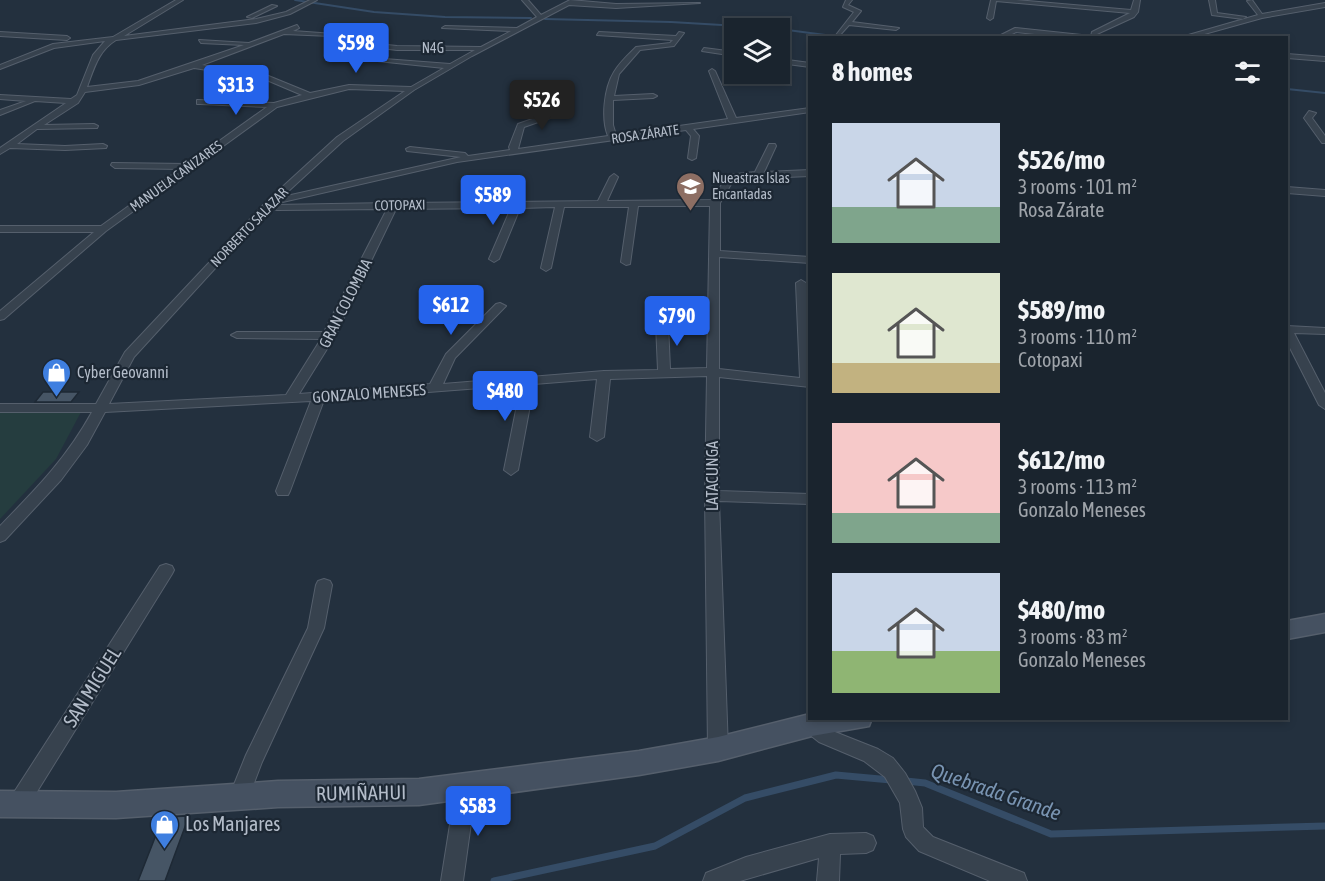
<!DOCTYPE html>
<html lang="en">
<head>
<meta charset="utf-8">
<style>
	body { margin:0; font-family:"Asap Condensed",sans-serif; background:#232c36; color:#f1f3f6; height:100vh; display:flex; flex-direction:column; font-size:22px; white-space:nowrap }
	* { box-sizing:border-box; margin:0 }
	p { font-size:20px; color:#9fa4aa }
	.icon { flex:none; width:33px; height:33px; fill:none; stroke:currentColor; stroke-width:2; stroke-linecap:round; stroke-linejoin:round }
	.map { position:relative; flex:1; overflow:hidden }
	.details { position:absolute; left:808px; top:36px; width:480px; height:684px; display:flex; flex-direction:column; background:#1a242e; border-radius:0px; box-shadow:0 3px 9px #0003,0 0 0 2px #38414a }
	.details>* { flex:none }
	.buttons { position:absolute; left:724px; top:18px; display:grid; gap:12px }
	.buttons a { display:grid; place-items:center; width:66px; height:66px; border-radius:0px; background:#1a242e; box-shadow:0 3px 9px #0003,0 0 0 2px #38414a; font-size:30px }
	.price { position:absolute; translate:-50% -51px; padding:0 14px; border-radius:6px; background:#2563eb; color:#fff; font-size:20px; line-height:39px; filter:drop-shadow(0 2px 3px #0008) }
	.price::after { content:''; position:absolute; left:50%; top:36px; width:18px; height:14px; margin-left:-9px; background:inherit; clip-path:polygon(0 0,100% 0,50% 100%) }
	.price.selected { background:#222; color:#fff }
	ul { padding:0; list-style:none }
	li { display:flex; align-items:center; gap:18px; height:150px; padding:0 24px }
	li span { display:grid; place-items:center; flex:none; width:168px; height:120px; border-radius:0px; color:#555 }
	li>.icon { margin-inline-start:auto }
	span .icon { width:72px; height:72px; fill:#fffc; stroke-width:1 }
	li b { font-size:26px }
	h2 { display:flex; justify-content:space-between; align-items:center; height:72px; padding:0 24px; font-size:26px }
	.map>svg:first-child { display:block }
	.green { fill:#253d3f }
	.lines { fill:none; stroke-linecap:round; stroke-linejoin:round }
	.stream-far1 { stroke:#354c66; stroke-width:2 }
	.stream { stroke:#354c66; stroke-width:7 }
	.building { fill:#465565; stroke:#1e2935; stroke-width:1.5 }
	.street-casing { stroke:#555f6c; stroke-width:2 }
	.secondary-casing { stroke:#555f6c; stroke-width:3 }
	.street { fill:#37424e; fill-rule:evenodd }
	.secondary { fill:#455161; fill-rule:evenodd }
	.labels { text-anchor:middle; stroke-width:4.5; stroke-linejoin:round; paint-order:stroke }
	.far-street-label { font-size:14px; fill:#b3bcc9; stroke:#1c2733 }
	.far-poi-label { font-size:14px; fill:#b3bcc9; stroke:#1c2733; text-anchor:start }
	.street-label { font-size:16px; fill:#b3bcc9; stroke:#1c2733 }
	.poi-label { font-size:16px; fill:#b3bcc9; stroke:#1c2733; text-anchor:start }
	.near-street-label { font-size:20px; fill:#b3bcc9; stroke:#1c2733 }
	.near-poi-label { font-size:20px; fill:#b3bcc9; stroke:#1c2733; text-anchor:start }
	.near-water-label { font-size:21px; font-style:italic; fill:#7994b2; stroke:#1c2733 }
</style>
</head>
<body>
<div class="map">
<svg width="1325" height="881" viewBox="0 0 1325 881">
	<rect width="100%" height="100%" fill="#23303e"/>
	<path class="green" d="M81,412l-25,47 -56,60v-106z"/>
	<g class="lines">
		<path class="stream-far1" d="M295,0l79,12 71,5 86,1
			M545,19l126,3 100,6
			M780,29l68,9
			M1287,89l38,4"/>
		<path class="stream" d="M906,781l19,2 126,51 274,-8
			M494,881l161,-35 90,-48 91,-23 55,5"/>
	</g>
	<path class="building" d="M43,392h36l-8,10h-36z
		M189,816l-24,65h-27l25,-64z"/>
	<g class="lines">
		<defs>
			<path id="street" d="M176,0h7l-59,36 132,-17 30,-7 24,-12h7l-27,14 -34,9 -140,17c-18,11 -22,29 -29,47l51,-6 106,-36 -43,-2 -2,-3 50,3 48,-18 2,3 -6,3 41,3 -3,2 -47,-2 -82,31 64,10 44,18 39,-8 62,2 33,-19 -76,-8 3,-2 79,6 25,-14h-78l-48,-6 -2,-3 50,5 84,1 30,-16 -69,-3 3,-2 72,2 20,-11 -15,-17h6l13,15 29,-15 46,4 84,-1 -84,5 -47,-3 -97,51 -58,34 -71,51 -61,56 179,-40 -54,-6 -1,-2 4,-2 55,6 3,3 42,-6 -1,-3 9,-23 43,-15h3v4l-40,14 -6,22 90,-13c-7,-17 -4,-48 6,-64 6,-10 14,-17 22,-25l34,-4 3,-3 -76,-5 2,-3 77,4 3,-4 5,1 -10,13 -34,4 -21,24 -5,22 39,-2 4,2 -4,2 -40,2v25l3,10 112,-16 -19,-48 3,-2 3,2 21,47 74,-10v4l-117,17 6,7 -3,22 -4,2 -4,-2 3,-22 -5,-6 -229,32 -183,42 -140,153 -25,47 177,-9 35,-56 -84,-1 -6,-3 6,-3h87l63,-123 -110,1 -3,-1v-4l116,-2 4,-2 4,2 200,-2 12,-24 4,-3 4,3 -11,24 105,-1 16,-25 27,-3 14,-28h6l1,2 -12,26 46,-2v6l-76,3 -14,24v48l90,6v6l-91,-6v112l81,9 -4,-95 5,-3 5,3 4,104 -91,-10v114l91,3v10l-91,-3 9,248 -3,6 -7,3 -7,-3 -3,-6 -3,-253 2,-120 -97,3 -6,58 -7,4 -7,-4 7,-58 -63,5 -16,86 -7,5 -7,-5 17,-85 -197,15 -34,91 -2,4h-10l-2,-4 35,-90 -206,11 -18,33 -26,35 -56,60 -5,2v-16c37,-38 66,-67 92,-114h-92v-8h96l29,-52 142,-151 70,-64 68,-46 -56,-2 -72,18 -171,124 -102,88 -4,1v-9l94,-79h-94v-6h101l79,-57 -65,-1 -4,-3 1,-2 75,1 80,-57 -67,-3h-3v-4l77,3 28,-8 -40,-17 -68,-10 -55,17 -54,7 -7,11 -34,22 50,-1 4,2 -1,2 -60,1 -20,15 48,2 38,-2 4,2 -1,2 -41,2 -55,-2 -10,6v-6l66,-45 -31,-2 -35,14v-5l26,-9 -26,-2v-4l71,4 6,-4 16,-40 12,-14 -51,7 -54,21v-4l53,-21 60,-7zM638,206h72l-3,162 -37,1 -2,-45 -6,-3 -6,3 2,46 -54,1 -161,13 12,-26 49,-50 2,-2 -6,-3 -4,1 -50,50 -16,30 -131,10 36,-58 61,-127 115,-1 -22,51 5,3 5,-3 21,-51 35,-1 -14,61 5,3 5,-3 13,-61h65l-8,55 5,3 4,-1z
				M846,0h6l-4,5 13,6 -9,11 47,6 -3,2 -47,-5 -9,10h-4l18,-23 -11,-5z
				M991,0h25l115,10 3,-10h6l-2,12 -4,5 -37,17 1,4h-26l-56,-6 -12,6h-9l20,-10 76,8 1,-4 38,-19 -134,-12 -3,17 -3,2 -3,-2z
				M1209,0h6l2,13 29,4 -3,2 -31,-4z
				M1252,0l10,14 63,-11v4l-63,11 -72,20h-12l80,-23 -11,-14z
				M272,5l5,1 -25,12 -5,-1z
				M0,32l67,4 3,2 -3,2 -67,-4z
				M704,48l31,4v4l-33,-5z
				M1287,54l38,3v4l-38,-3z
				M780,59l30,4v4l-30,-4z
				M1309,111l7,2 -4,5 13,18v7h-3l-18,-25z
				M1287,187l38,3v6l-38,-3z
				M1287,326l38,2v6l-31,-1 31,60v16l-6,-4 -32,-63z
				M166,564l6,2 2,4 -2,4 -147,237 -7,3 -7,-3 -3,-7 3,-7 149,-231z
				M324,579l6,2 2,4 -8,43 -62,134 -16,42 -7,3 -7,-3 -3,-7 17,-42 62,-127 8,-43 2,-4z
				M810,717l9,2 16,13 43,17 15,9 12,15 10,18 7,17 1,19 10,10 91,36 3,8h-37l-71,-30 -13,-14 -3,-8 -3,-26 -15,-26 -21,-16 -45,-19 -14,-11 -2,-6 2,-6z
				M466,778l7,2 3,7 -13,94h-22l15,-94 3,-7z
				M866,833l7,3 3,7 -3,7 -7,3 -26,1 -1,27h-22l2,-23 -79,23h-37l3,-8 40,-16 84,-23z"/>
			<path id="secondary" d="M1325,614v18l-38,7v-18z
				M810,714v4h62l-3,8 -57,10 -94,25 -79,14 -220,30 -141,2 -162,11 -116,-1v-26l116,1 162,-11 141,-2 220,-28 79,-14z"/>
		</defs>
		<use href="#street" class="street-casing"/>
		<use href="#secondary" class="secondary-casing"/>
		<use href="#street" class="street"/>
		<use href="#secondary" class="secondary"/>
	</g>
	<defs>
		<symbol id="school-pin" viewBox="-11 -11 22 30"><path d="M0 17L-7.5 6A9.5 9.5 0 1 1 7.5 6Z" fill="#8d6e63" stroke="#1c2733"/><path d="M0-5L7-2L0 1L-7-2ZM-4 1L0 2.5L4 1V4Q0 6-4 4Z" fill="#fff"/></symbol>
		<symbol id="shop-pin" viewBox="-11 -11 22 30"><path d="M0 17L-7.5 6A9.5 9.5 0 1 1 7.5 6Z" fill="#3f7fe0" stroke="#1c2733"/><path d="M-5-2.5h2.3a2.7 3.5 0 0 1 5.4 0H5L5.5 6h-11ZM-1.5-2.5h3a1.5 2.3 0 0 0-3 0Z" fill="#fff"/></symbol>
	</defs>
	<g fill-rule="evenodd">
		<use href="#school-pin" x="674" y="170" width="33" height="45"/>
		<use href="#shop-pin" x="40" y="356" width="33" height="45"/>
		<use href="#shop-pin" x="148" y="808" width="33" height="45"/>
	</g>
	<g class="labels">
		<g class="far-street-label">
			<text x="433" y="53">N4G</text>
			<text transform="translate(645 134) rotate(-8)" y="5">ROSA ZÁRATE</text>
			<text transform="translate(176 176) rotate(-36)" y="5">MANUELA CAÑIZARES</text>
			<text transform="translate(400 205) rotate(-1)" y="5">COTOPAXI</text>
			<text transform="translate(249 227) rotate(-46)" y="5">NORBERTO SALAZAR</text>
		</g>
		<g class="far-poi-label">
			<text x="712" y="183">Nueastras Islas<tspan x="712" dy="16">Encantadas</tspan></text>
		</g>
		<g class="street-label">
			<text transform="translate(345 303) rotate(-63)" y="6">GRAN COLOMBIA</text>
			<text transform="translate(369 393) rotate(-4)" y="6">GONZALO MENESES</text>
			<text transform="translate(712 476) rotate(-90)" y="6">LATACUNGA</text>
		</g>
		<g class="poi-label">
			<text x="77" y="378">Cyber Geovanni</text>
		</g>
		<g class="near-street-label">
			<text transform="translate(92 687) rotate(-58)" y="7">SAN MIGUEL</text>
			<text transform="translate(361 793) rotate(-1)" y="7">RUMIÑAHUI</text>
		</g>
		<g class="near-poi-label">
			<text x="185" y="831">Los Manjares</text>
		</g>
		<g class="near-water-label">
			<text transform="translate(996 792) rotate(19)" y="7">Quebrada Grande</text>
		</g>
	</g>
</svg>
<div class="buttons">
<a><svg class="icon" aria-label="layers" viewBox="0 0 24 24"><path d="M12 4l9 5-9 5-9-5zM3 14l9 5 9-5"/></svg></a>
</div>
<b class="price" style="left:356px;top:74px">$598</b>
<b class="price" style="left:236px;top:116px">$313</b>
<b class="price selected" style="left:542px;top:131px">$526</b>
<b class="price" style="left:493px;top:226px">$589</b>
<b class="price" style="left:451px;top:336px">$612</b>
<b class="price" style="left:677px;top:347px">$790</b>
<b class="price" style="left:505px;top:422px">$480</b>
<b class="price" style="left:478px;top:837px">$583</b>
<section class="details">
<h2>8 homes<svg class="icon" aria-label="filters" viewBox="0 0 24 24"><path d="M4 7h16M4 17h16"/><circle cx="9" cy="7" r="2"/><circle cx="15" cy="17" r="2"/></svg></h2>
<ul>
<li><span style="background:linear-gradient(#c9d6e8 70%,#7fa58c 0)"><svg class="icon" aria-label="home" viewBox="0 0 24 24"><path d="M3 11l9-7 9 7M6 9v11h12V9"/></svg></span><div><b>$526/mo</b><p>3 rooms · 101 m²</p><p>Rosa Zárate</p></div></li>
<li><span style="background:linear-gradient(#dfe7d0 75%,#c2b280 0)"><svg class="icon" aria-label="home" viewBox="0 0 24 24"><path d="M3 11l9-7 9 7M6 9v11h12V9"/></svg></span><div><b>$589/mo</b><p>3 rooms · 110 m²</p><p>Cotopaxi</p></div></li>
<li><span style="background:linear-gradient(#f6c9c9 75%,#7fa58c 0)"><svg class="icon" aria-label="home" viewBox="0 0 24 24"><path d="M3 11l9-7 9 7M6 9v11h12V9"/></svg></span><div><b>$612/mo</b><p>3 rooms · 113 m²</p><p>Gonzalo Meneses</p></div></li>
<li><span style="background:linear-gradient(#c9d6e8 65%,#8fb573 0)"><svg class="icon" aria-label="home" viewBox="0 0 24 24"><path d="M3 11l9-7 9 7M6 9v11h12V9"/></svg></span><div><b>$480/mo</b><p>3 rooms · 83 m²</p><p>Gonzalo Meneses</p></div></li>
</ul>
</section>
</div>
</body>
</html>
